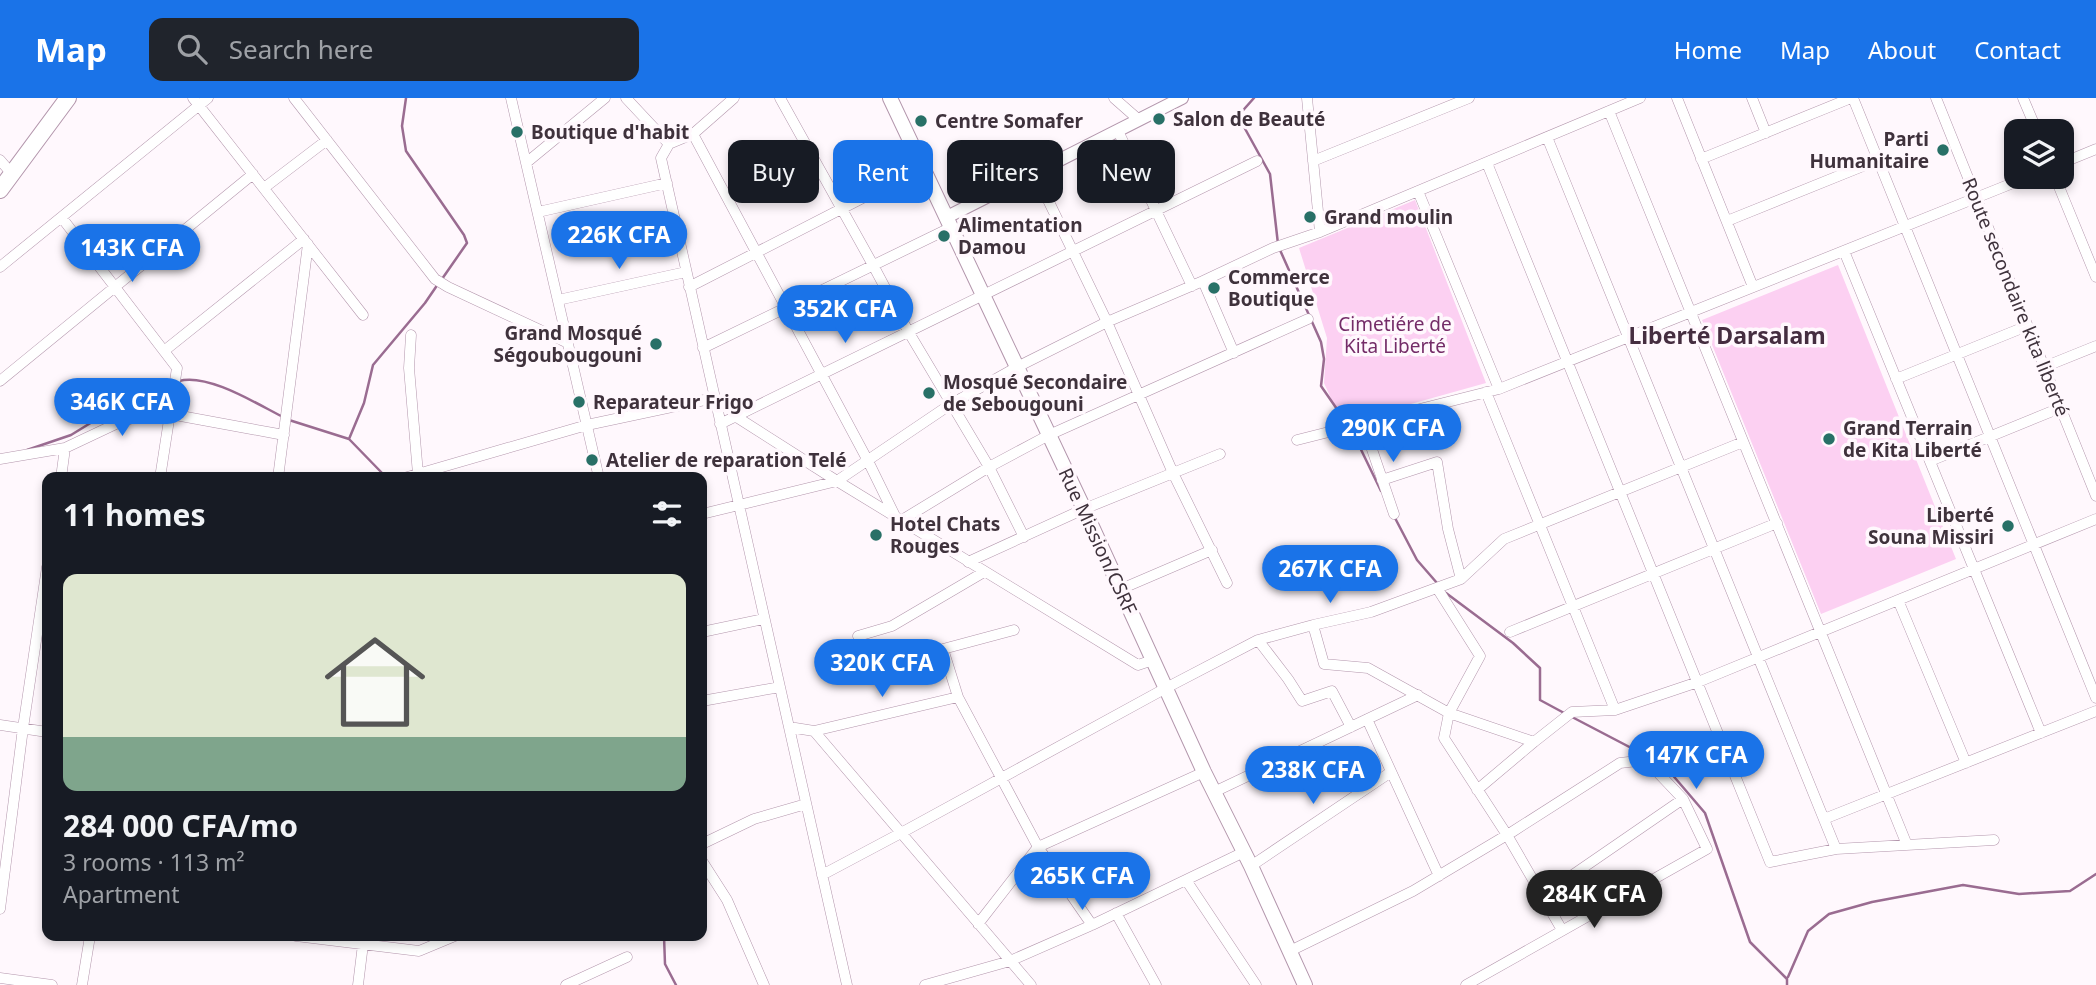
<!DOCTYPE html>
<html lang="en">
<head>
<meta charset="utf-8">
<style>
	body { margin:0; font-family:"Noto Sans",sans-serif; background:#20242c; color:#f1f3f6; height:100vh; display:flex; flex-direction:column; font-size:26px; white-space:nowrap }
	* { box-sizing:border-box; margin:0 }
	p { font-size:23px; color:#9ea1a6 }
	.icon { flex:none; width:38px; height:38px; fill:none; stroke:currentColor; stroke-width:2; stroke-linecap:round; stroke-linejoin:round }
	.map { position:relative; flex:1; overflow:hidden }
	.side { position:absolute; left:42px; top:374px; width:665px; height:469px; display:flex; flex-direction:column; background:#171b24; border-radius:14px; box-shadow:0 4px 10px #0003 }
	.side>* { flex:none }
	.top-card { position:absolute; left:728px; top:42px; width:665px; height:63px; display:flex; gap:14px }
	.controls { position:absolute; left:2004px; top:21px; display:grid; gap:14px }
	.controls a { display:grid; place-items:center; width:70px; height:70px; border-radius:14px; background:#171b24; box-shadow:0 4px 10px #0003; font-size:35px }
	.price { position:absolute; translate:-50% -60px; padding:0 16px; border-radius:24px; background:#1a73e8; color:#fff; font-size:23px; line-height:46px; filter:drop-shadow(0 2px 4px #0008) }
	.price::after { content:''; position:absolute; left:50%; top:42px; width:21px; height:16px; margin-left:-10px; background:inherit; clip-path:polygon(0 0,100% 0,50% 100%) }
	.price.on { background:#222; color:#fff }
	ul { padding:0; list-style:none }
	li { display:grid; align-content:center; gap:14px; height:371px; padding:0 21px }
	li span { display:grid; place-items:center; height:217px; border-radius:14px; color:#555 }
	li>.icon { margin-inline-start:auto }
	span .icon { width:126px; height:126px; fill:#fffc; stroke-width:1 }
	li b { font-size:30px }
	h2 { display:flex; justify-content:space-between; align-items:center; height:84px; padding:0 21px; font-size:30px }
	.pill { padding:0 24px; border-radius:14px; background:#171b24; box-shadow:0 4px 10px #0003; font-size:24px; line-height:63px }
	.pill.on { background:#1a73e8; color:#fff }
	header { display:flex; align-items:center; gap:42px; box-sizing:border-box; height:98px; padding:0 35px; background:#1a73e8; color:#fff }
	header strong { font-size:33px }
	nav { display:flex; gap:38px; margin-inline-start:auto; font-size:24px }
	.search { width:490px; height:63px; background:#20242c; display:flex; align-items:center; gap:18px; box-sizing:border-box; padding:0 24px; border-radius:14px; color:#9ea1a6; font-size:26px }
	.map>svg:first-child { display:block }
	.green { fill:#fcd0f2 }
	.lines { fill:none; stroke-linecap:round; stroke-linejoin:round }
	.stream { stroke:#9a6c91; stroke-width:2.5 }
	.minor-casing { stroke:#b396ac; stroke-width:11 }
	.tertiary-casing { stroke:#b396ac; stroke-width:14 }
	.secondary-casing { stroke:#b396ac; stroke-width:16 }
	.primary-casing { stroke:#b396ac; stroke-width:18 }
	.minor { stroke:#fff; stroke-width:10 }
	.tertiary { stroke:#fff; stroke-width:12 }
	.secondary { stroke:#fff; stroke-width:14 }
	.primary { stroke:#fff; stroke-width:16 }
	.poi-dot { fill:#287067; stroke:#fff8fd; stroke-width:2.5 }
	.labels { text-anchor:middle; stroke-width:7; stroke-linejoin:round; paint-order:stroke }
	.poi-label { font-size:19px; font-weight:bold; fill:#3f323c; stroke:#fff8fd; text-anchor:start }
	.street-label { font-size:19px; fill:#3f323c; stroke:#fff8fd }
	.park-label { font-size:19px; fill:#742c68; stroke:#fff8fd }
	.quarter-label { font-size:23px; font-weight:bold; fill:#452d40; stroke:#fff8fd }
</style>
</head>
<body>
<header>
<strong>Map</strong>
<div class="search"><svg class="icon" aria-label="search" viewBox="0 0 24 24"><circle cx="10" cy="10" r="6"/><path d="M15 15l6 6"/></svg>Search here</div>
<nav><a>Home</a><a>Map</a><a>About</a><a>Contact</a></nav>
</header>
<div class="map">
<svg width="2096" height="887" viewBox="0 0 2096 887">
	<rect width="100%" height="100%" fill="#fff8fd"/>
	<path class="green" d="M1415,102l71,183 -136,38 -16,-16 -10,-22 3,-45 -28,-90z
		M1838,167l118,294 -135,55 -119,-294z"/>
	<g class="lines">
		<path class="stream" d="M406,0l-4,28 4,25 58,84 3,8 -25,36
			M1254,0l-16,18 32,58 8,70
			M1280,152l41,92 3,17 -3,27 27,39
			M179,283c29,-8 78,23 104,36
			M289,322l60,19 34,35 1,4
			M1352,333l29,60
			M349,341l15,-36 9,-38 52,-62 13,-19
			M27,352l44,-15 70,-43 32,-9
			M1395,420l22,42 20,23
			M1446,495l67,50 27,25v32l26,14
			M1572,619l92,48 41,48 45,129 37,37v6
			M664,838l1,28 11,21
			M1788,879l20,-46 21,-17 43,-12 91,-17 56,9 51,-3 26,-17"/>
		<defs>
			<path id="minor" d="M193,0l170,217
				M294,0l141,181 13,8 120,56
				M511,0l88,380
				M626,0l43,46
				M734,0l-41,36 -24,10 -8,14 186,827
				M780,0l93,167 35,66 81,136 35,70
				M1114,0l25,22
				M1307,0l13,134
				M1677,0l76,189
				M1752,0l14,35
				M1853,0l243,600
				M1936,0l160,398
				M2023,0l14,33
				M1609,13l298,734
				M1118,33l74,155
				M693,36l175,327 27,55
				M1547,39l289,712
				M1701,61l150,-61
				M0,62l12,14
				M1313,63l156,-63
				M526,65l79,-65
				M1487,65l283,699 66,-13 158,-9
				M2062,65l34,-14
				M1035,75l72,149 66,151 54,110
				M2055,79l41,100
				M264,90l63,-48
				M1418,93l81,198
				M538,114l129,-29
				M62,120l115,150 -17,110
				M1727,123l151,-61
				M1844,153l197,482
				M0,169l208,-169
				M1203,183l31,72
				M689,189l234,-120
				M558,202l128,-28
				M411,237l-2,33 9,106
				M703,250l249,-121
				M164,253l140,-112
				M2044,269l52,-21
				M1896,281l131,-53
				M0,283l253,-207
				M1486,294l129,318
				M170,316l114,21
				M735,318l102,65 301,184 15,-5
				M1363,325l31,91
				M720,326l537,-263
				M1297,342l202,-51 529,-212
				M0,361l65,-11 55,-26 51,-16
				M1930,363l130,-53
				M61,380l4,-30
				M278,380l30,-234
				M404,380l183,-53 127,-27
				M1382,382l55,-18 11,67 13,50
				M702,416l135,-33 114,-77 66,-37 90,-45 96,-41 70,-33 47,-16 320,-134
				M902,422l87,-53 60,-32 259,-116
				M968,464l116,-53 136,-55
				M1437,490l43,68 -31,57 -5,25 63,97 55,95
				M1121,491l91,-39
				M1898,502l68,163
				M1313,527l11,39 44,4 81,45 85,29
				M1014,532l-71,19 15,48 80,150 54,78
				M702,534l62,-13
				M1510,534l267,-109
				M858,538l34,-10 92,-54
				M1258,542l30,39 14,22 30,-10 19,36
				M702,603l78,-14
				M1367,621l72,157
				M0,627l47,7
				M789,629l25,4 144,-34
				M814,633l217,254
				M1477,692l57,-48 38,-30 43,-2 83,-28 398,-163
				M1214,694l204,-97
				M1824,721l272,-108
				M702,746l52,-25 52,-15
				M702,763l25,39 37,85
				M1251,768l140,-94
				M822,777l79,-42 265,-145 92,-48 55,-15 58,-13 90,-33 43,-40 239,-97
				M1186,782l70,105
				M1542,798l141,-97
				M0,811l23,-181 24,-161
				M1116,815l40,72
				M978,826l60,-77 166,-75
				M296,838l123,15 36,-15
				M1290,853l123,-60 99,-59 108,-69 26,-3 37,39 24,50 -241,136
				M0,880l52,7
				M82,887l8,-49
				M358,887l6,-49
				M566,887l61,-28
				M925,887l85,-24 82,-36 152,-73"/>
			<path id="tertiary" d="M947,119l235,-119"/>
			<path id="secondary" d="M890,0l194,411 120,263 47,94 54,119"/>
			<path id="primary" d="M0,92l68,-92"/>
		</defs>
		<use href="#minor" class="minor-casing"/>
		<use href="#tertiary" class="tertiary-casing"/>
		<use href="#secondary" class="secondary-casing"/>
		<use href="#primary" class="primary-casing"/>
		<use href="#minor" class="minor"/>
		<use href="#tertiary" class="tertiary"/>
		<use href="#secondary" class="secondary"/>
		<use href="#primary" class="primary"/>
	</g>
	<g class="poi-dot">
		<circle cx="1159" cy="21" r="7"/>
		<circle cx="921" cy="23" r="7"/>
		<circle cx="517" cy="34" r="7"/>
		<circle cx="1943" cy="52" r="7"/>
		<circle cx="1310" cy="119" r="7"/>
		<circle cx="944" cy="138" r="7"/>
		<circle cx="1214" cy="190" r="7"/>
		<circle cx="656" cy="246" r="7"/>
		<circle cx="929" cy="295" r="7"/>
		<circle cx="579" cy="304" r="7"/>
		<circle cx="1829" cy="341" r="7"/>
		<circle cx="592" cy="362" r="7"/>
		<circle cx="2008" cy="428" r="7"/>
		<circle cx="876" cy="437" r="7"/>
	</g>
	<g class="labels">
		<g class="poi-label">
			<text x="1173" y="28">Salon de Beauté</text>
			<text x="935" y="30">Centre Somafer</text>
			<text x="531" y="41">Boutique d'habit</text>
			<text x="1929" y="48" text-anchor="end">Parti<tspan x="1929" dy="22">Humanitaire</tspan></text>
			<text x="1324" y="126">Grand moulin</text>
			<text x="958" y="134">Alimentation<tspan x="958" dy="22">Damou</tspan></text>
			<text x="1228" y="186">Commerce<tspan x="1228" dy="22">Boutique</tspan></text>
			<text x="642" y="242" text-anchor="end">Grand Mosqué<tspan x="642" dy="22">Ségoubougouni</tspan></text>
			<text x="943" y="291">Mosqué Secondaire<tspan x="943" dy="22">de Sebougouni</tspan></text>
			<text x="593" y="311">Reparateur Frigo</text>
			<text x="1843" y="337">Grand Terrain<tspan x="1843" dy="22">de Kita Liberté</tspan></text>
			<text x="606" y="369">Atelier de reparation Telé</text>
			<text x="1994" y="424" text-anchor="end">Liberté<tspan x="1994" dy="22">Souna Missiri</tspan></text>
			<text x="890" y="433">Hotel Chats<tspan x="890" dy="22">Rouges</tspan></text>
		</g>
		<g class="street-label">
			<text transform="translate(2016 199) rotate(68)" y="7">Route secondaire kita liberté</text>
			<text transform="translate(1098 443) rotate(65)" y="7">Rue Mission/CSRF</text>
		</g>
		<g class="park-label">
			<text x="1395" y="233">Cimetiére de<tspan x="1395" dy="22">Kita Liberté</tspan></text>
		</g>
		<g class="quarter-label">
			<text x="1727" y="246">Liberté Darsalam</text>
		</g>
	</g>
</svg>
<div class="controls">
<a><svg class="icon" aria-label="layers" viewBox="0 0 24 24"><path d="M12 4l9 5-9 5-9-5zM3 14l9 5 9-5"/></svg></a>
</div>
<b class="price" style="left:619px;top:173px">226K CFA</b>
<b class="price" style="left:132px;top:186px">143K CFA</b>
<b class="price" style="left:845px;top:247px">352K CFA</b>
<b class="price" style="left:122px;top:340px">346K CFA</b>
<b class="price" style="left:1393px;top:366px">290K CFA</b>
<b class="price" style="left:1330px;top:507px">267K CFA</b>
<b class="price" style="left:882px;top:601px">320K CFA</b>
<b class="price" style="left:1696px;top:693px">147K CFA</b>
<b class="price" style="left:1313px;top:708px">238K CFA</b>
<b class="price" style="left:1082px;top:814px">265K CFA</b>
<b class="price on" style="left:1594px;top:832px">284K CFA</b>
<div class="top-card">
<a class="pill">Buy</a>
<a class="pill on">Rent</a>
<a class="pill">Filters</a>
<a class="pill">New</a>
</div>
<section class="side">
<h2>11 homes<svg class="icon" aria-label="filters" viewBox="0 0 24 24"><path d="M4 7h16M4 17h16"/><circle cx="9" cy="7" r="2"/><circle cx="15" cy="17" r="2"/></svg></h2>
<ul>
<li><span style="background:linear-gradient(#dfe7d0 75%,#7fa58c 0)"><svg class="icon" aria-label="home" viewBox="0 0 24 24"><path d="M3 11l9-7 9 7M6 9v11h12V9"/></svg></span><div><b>284 000 CFA/mo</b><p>3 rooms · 113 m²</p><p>Apartment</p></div></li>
</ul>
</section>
</div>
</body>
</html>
